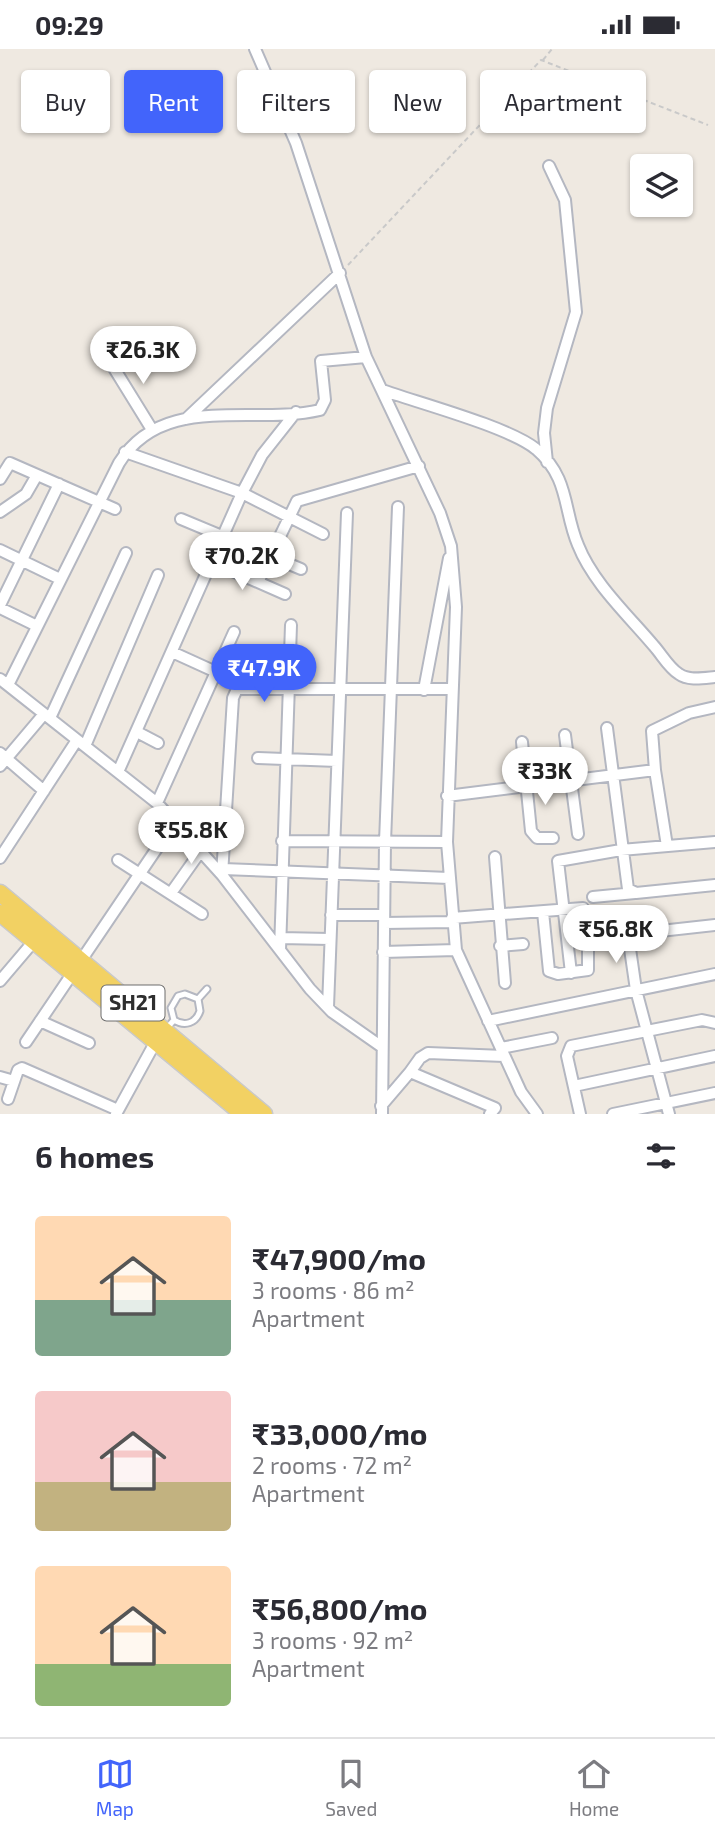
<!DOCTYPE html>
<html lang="en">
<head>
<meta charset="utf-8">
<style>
	body { margin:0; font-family:"Exo 2",sans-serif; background:#f7f7f7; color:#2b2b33; height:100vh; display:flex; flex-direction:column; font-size:26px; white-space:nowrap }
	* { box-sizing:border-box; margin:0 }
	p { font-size:23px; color:#7c7c81 }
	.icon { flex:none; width:38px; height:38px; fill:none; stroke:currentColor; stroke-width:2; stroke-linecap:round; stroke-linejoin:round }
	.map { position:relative; height:1065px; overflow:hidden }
	.drawer { display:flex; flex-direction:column; background:#fff; flex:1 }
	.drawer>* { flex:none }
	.banner { position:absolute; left:21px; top:21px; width:674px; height:63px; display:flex; gap:14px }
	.fabs { position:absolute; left:630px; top:105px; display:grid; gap:14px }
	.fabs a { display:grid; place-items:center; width:63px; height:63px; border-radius:7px; background:#fff; box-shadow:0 2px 5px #0004; font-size:35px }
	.price { position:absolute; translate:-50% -60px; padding:0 16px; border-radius:24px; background:#fff; color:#222; font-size:23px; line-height:46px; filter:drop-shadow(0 2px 4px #0008) }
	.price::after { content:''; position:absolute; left:50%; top:42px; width:21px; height:16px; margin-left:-10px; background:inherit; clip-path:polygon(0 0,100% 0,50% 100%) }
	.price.active { background:#4264fb; color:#fff }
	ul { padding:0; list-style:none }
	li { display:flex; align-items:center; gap:21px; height:175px; padding:0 35px }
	li span { display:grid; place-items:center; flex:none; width:196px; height:140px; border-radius:7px; color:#555 }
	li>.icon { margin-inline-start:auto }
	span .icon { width:84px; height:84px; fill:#fffc; stroke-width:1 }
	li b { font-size:30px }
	h2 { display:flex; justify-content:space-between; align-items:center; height:84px; padding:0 35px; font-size:30px }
	.pill { padding:0 24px; border-radius:7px; background:#fff; box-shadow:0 2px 5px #0004; font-size:24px; line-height:63px }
	.pill.active { background:#4264fb; color:#fff }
	.status { display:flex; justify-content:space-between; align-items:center; height:49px; padding:0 35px; background:#fff; direction:ltr }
	.status svg { height:19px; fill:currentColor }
	.tabs { display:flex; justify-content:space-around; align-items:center; height:98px; border-top:2px solid #e1e1e2; background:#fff; font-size:19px; color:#7c7c81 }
	.tabs a { display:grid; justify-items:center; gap:4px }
	.tabs .active { color:#4264fb }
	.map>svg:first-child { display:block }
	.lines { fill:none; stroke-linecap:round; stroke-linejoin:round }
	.lane-casing { stroke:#b4b7c1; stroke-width:9 }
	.street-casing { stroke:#b4b7c1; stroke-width:14 }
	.primary-casing { stroke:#c9c9c9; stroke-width:19 }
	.path { stroke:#c9c9c9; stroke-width:2; stroke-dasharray:5 3.5; stroke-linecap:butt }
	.lane { stroke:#fff; stroke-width:5 }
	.street { stroke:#fff; stroke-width:10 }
	.primary { stroke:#f2d163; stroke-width:16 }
	.labels { text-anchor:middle; stroke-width:7; stroke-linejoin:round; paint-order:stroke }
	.shield { fill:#fff; stroke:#6d6d6d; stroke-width:2 }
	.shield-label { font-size:21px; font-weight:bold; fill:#2e2e2e }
</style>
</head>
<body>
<div class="status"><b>09:29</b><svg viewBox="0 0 49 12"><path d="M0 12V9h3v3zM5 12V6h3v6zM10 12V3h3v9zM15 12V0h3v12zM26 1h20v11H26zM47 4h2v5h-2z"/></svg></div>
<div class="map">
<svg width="715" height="1065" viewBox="0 0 715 1065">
	<rect width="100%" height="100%" fill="#efe9e1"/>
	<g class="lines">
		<defs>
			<path id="lane" d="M174,971c11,7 22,3 26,-9l-2,-12 9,-10
				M167,979l7,-8 -3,-12 7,-12 7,-2 13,5"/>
			<path id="street" d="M255,0l41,94 70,214 74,156 11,33 5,61 -9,235 9,108 65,142 16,22
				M109,311l42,68
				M382,341c37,13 127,37 154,59 34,29 27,61 42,96 15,38 50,70 76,101 8,9 15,22 25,28 9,7 25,4 36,3
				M186,370l154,-146
				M125,403l117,41 81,41
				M547,413l-3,-29 3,-25 29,-96 -11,-112 -16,-34
				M0,430l10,-16 105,46
				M0,463l26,-18 11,-19
				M181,470l120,50
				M0,501l60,29
				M212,513l73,32
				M258,533l39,-81 122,-35
				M0,556l59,-121
				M0,559l37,18
				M172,603l44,20
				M0,630l157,124 65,72 88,114 22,23 50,35
				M8,636l111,-222c44,-71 133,-37 201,-53l5,-10 -4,-39 45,-4
				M424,641l25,-132
				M50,669l76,-165
				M607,679l21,161 8,4 79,-8
				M137,683l21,11
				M565,686l13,99
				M522,693l9,89 6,7h16
				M85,697l73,-171
				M0,704l44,38
				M258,709l79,3
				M0,717l44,-52
				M655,721l-3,-39 37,-18 26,-6
				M118,723l124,-279 20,-38 34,-43
				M447,747l208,-26 12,76
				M157,754l77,-171
				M282,792l165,1
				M495,808l10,126
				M0,809l77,-118
				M118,811l84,54
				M223,820l226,9
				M222,826l11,-177 4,-9h215
				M171,844l29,-41
				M593,848l42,-4
				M331,866h53
				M452,869l131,-10 5,31v31l-30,4 -9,-3 -6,-59
				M384,874l69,-1
				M628,886l8,55 33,124
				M280,889l50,1
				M588,890l127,-14
				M500,897l23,-2
				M280,901l11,-325
				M383,903l73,-2
				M571,924l-13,-112 63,-11 94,-8
				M0,932l34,-40
				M328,958l19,-494
				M40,972l49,22
				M488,972l227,-47
				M26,993l148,-219
				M501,999l51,-10
				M410,1023l10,-14 8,-5 76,3
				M0,1028l14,4
				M574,1037l141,-30
				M8,1050l10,-29 4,-2 96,42
				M381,1057l29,-34 85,36 -5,6
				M116,1065l40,-73
				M382,1065l3,-272 13,-335
				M580,1065l-13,-58 4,-10 131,-26 13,3
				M613,1065l102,-21"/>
			<path id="primary" d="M0,844l264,221
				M0,864l243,201"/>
		</defs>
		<use href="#lane" class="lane-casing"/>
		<use href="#street" class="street-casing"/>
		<use href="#primary" class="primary-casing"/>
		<path class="path" d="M543,11l9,-11
			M348,216l193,-205 167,65"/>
		<use href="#lane" class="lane"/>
		<use href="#street" class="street"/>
		<use href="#primary" class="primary"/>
	</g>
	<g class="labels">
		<rect class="shield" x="101.5" y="936.5" width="63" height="35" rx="5"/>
		<g class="shield-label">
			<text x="133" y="961">SH21</text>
		</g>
	</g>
</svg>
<div class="fabs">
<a><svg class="icon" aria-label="layers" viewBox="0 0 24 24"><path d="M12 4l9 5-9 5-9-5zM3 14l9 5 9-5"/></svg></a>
</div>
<b class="price" style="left:143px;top:337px">₹26.3K</b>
<b class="price" style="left:242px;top:543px">₹70.2K</b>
<b class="price active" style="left:264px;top:655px">₹47.9K</b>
<b class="price" style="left:545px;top:758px">₹33K</b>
<b class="price" style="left:191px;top:817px">₹55.8K</b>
<b class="price" style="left:616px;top:916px">₹56.8K</b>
<div class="banner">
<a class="pill">Buy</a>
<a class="pill active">Rent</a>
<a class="pill">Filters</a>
<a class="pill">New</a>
<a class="pill">Apartment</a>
</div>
</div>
<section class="drawer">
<h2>6 homes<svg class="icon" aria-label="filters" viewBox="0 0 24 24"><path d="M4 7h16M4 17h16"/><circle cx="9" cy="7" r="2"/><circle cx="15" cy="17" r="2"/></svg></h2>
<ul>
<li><span style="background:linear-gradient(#ffd9b3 60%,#7fa58c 0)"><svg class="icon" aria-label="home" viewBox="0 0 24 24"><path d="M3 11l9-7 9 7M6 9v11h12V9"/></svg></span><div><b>₹47,900/mo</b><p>3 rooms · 86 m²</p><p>Apartment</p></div></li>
<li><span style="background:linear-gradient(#f6c9c9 65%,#c2b280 0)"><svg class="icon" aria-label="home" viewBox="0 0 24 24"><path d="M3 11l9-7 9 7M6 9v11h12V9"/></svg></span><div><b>₹33,000/mo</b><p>2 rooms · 72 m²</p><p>Apartment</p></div></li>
<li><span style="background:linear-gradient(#ffd9b3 70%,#8fb573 0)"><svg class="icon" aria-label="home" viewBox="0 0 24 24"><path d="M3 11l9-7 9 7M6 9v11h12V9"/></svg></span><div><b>₹56,800/mo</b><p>3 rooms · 92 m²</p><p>Apartment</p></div></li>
</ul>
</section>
<nav class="tabs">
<a class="active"><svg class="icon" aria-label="map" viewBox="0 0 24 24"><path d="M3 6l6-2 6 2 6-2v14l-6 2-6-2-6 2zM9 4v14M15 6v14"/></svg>Map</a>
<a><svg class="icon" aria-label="saved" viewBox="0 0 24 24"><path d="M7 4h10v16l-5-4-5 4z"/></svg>Saved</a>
<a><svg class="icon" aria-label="home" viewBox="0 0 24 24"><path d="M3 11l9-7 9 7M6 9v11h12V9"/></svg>Home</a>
</nav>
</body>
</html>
